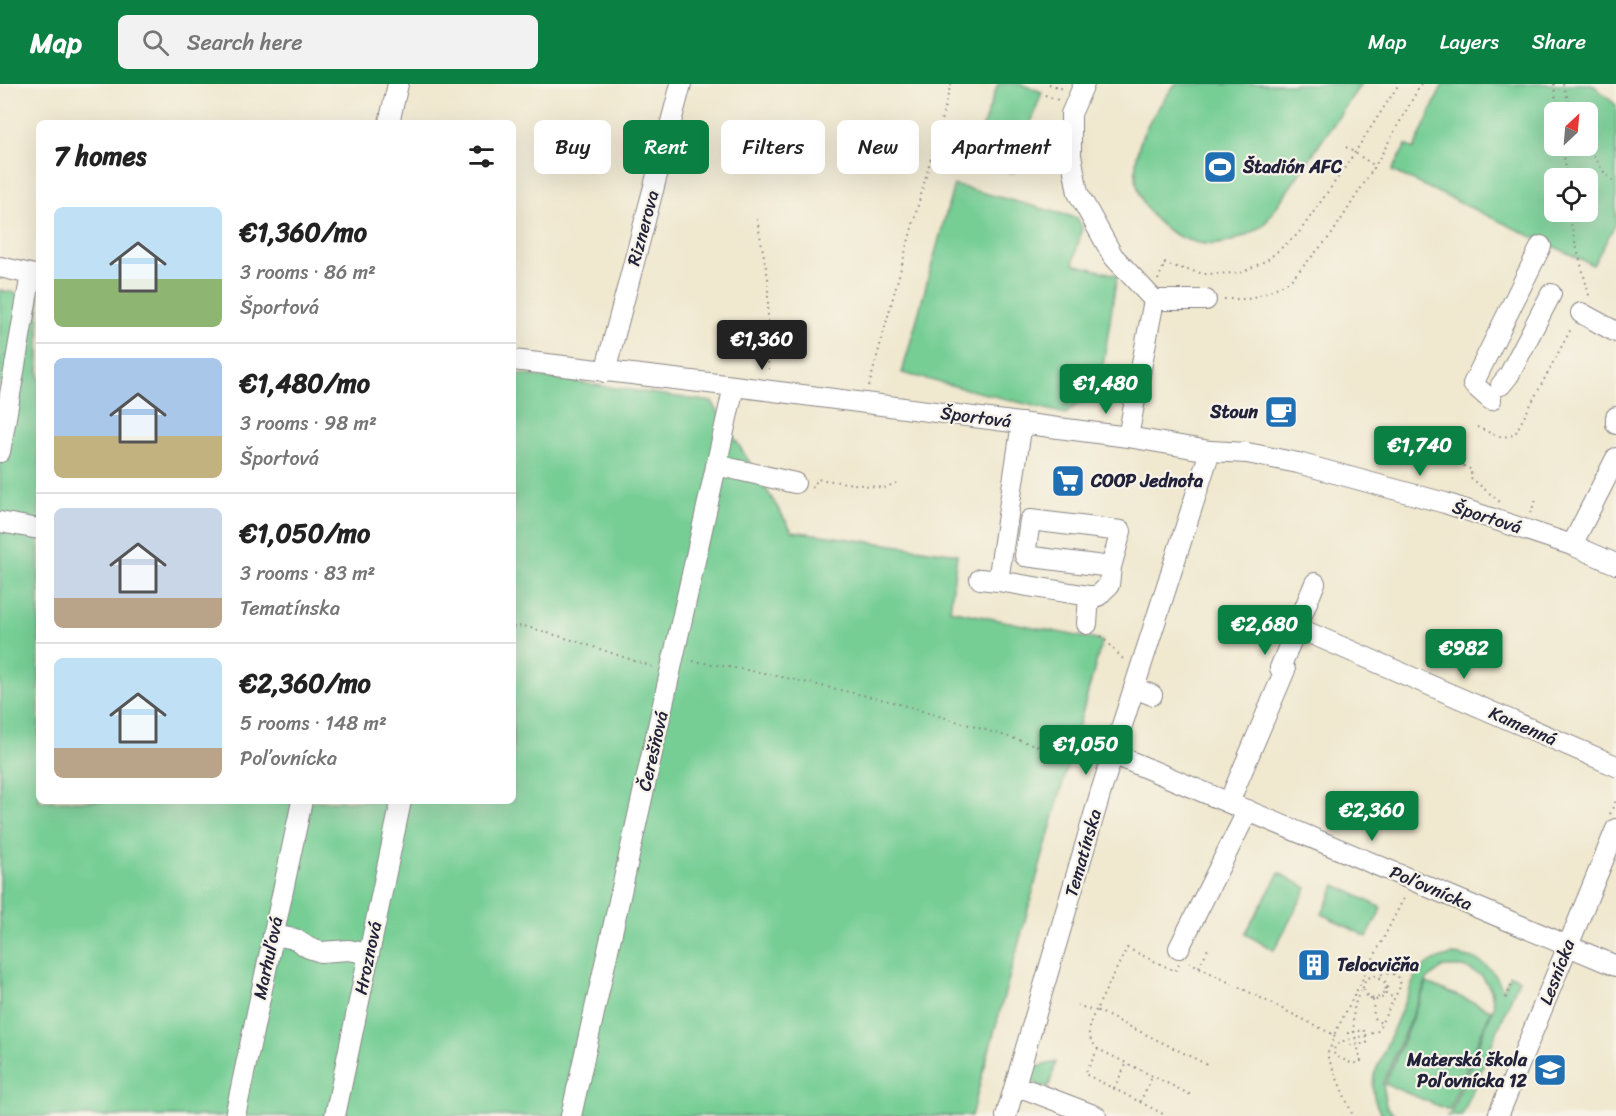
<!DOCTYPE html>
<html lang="en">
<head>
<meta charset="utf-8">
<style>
	body { margin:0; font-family:Sriracha,sans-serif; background:#f2f2f2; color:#222; height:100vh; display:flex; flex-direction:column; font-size:22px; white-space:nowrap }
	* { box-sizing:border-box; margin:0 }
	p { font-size:20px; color:#767676 }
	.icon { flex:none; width:33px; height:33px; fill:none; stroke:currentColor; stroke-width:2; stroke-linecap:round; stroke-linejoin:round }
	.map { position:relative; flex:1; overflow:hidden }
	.drawer { position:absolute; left:36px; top:36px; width:480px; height:684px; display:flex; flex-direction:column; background:#fff; border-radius:9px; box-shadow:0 6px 24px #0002 }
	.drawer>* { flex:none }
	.top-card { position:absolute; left:534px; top:36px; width:570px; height:54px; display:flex; gap:12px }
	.needle { width:39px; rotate:26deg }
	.controls { position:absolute; left:1544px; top:18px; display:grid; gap:12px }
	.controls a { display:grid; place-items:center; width:54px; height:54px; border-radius:9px; background:#fff; box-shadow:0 6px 24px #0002; font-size:30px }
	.price { position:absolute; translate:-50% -51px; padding:0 14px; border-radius:6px; background:#0b8043; color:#fff; font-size:20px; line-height:39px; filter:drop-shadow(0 2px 3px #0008) }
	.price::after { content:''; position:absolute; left:50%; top:36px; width:18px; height:14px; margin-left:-9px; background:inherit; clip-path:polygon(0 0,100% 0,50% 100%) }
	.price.on { background:#222; color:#fff }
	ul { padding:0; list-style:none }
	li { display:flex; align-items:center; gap:18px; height:150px; padding:0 18px }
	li+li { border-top:2px solid #e0e0e0 }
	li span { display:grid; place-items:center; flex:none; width:168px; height:120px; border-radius:9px; color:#555 }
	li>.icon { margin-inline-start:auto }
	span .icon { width:72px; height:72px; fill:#fffc; stroke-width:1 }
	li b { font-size:26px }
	h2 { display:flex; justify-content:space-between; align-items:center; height:72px; padding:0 18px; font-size:26px }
	.tag { padding:0 21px; border-radius:9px; background:#fff; box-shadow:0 6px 24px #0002; font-size:21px; line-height:54px }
	.tag.on { background:#0b8043; color:#fff }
	header { display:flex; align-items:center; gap:36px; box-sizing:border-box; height:84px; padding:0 30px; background:#0b8043; color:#fff }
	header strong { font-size:28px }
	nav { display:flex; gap:33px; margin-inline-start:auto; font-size:21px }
	.search { width:420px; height:54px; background:#f2f2f2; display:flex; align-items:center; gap:15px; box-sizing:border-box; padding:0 21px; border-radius:9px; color:#767676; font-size:22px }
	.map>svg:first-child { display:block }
	.green { fill:#76ce94; stroke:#4c7868; stroke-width:1.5; fill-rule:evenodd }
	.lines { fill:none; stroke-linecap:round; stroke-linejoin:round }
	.minor-casing { stroke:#898585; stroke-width:22 }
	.path { stroke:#898585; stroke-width:2; stroke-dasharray:1.5 4.5; stroke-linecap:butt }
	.minor { stroke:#fff; stroke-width:20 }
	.labels { text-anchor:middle; stroke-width:4.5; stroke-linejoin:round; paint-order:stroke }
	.poi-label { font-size:18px; font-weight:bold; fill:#22223b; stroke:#f7f3e8; text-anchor:start }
	.street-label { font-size:18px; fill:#22223b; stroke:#f7f3e8 }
</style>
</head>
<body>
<header>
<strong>Map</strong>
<div class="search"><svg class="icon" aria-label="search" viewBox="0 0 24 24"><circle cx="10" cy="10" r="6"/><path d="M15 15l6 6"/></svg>Search here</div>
<nav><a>Map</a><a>Layers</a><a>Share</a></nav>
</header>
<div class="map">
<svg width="1616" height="1032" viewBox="0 0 1616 1032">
	<rect width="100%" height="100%" fill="#f7f3e8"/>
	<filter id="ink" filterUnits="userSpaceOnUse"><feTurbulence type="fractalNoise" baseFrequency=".0167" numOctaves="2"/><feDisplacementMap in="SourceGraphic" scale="12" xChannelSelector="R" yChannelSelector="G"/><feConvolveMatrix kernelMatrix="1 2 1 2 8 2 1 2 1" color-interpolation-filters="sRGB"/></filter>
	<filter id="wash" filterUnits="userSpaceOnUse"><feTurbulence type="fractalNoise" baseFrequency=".008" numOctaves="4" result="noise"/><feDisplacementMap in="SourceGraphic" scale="24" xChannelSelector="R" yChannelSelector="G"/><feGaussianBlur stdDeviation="1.35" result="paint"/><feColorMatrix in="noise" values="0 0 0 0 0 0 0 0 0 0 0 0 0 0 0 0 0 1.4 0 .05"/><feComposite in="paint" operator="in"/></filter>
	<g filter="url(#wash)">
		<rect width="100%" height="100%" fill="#f0e8cf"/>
		<path class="green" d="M998,0h22l22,8 -29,81 -42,-14z
			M1175,0h186l-97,141c-17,11 -39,22 -60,19 -44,-7 -75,-43 -67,-88 4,-29 22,-48 38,-72z
			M1443,0h149l24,21v118l-23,42 -201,-94 14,-26 8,4zM1554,28h33v34h-33zM1554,94h33v34h-33z
			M954,101l123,33 5,9 -9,37 44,11 -17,110 -34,29 -164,-41z
			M0,206l39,8v503h474v-428l199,29 80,129 165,23 -7,56 152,31 -131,475h-971z
			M1279,789l28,15 -33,62 -29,-16z
			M1336,801l46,23 -15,29 -45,-23z
			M1454,871c25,3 39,10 49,35l7,-15 9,4 -57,137h-15l3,-2 44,-108 -3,-17 -9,-13 -18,-9h-21l-16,13 -44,103 3,23 10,10h-13c-10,-13 -11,-25 -9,-41l42,-100c11,-12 21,-17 38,-20z
			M1427,899l64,27 -42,100 -64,-26z
			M1056,978l-7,24 -6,1 -12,-6 -3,-7 1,-5z"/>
	</g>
	<g filter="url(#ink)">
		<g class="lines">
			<defs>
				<path id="minor" d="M1084,0l-13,30v41l7,38 35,63 41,44
					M389,39l9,-39
					M0,183l39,9
					M1581,229l35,19
					M513,276l221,26 394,51 82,14 37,2 51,10 147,40 127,42 44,19
					M605,288l76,-288
					M1501,301l8,-10 42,-81
					M1491,316l-18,-16 68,-138
					M1616,333v7
					M1022,339l-24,158 91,15h9l11,-11 2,-18 -86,-11 5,-36 91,11 -10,36
					M1128,353l26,-137h52
					M0,368l31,-178
					M716,381l79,18
					M0,438l39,7
					M1572,461l44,-87
					M980,495l18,2
					M1087,540l2,-28
					M1298,544l318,138
					M1134,604l18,7
					M1113,670l503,212
					M1229,718l56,-132 -5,-2 35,-85
					M273,851l22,4 14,9 12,4 28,-2 20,4
					M1179,864l69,-138
					M1015,1001l81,31
					M235,1032l67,-315
					M335,1032l66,-315
					M571,1032l163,-730
					M1006,1032l95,-325 109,-340
					M1498,1032l118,-287"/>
			</defs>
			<use href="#minor" class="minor-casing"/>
			<path class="path" d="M1049,0l14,5
				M1554,0l3,28
				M1563,0l9,28
				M1045,11l13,5
				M1562,62l6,32
				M1587,62l17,26 12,12
				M1346,63l29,19
				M1337,76l9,6
				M1570,128l1,14 19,73
				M757,135l11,59v87l2,8
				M1164,180l40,10 37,-1 26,-13 31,-26 48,-68 53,-82
				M1158,196l8,-20
				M1224,215h24l22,-8 20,-10 42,-47 43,-68 46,-82
				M869,302l82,-302
				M1477,343c12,5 25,14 38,7l57,-107
				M1458,379l14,7 -2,7 30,25
				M812,404l5,-9 67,9 12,-5
				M1530,429l7,-15
				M513,543l11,-1 55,16 74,25
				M1101,552l25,26
				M693,577l71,12 125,28 203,61
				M1610,730l6,-14
				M1189,878l43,22
				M1179,880l-4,7 -48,-23 -31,62 112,55
				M1199,883l9,-18
				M1363 904a12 12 0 1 1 24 0a12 12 0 1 1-24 0Z
				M1239,903l95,48 71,-139
				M1385,909l9,5
				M1506,914l7,-17
				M1373,916l1,18 7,5
				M1077,921l17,6
				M1096,926c-8,17 -12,24 2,39l95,47
				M1364,946l3,13 -16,3 -3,-13z
				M1334,951l1,2 -8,18 26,61
				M1356,954c-10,2 -20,3 -23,14l3,4 17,8 8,-3c-6,-26 -14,-46 0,-71l3,-1 1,4 8,6c12,-2 18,-13 6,-20l3,-5 9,-1 7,3 3,9 -24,47 -21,6
				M1098,965l-13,25 55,28 12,-25
				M1114,1004l13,-25
				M1140,1018l27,14"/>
			<use href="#minor" class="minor"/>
		</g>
	</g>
	<defs>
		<symbol id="stadium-square" viewBox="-11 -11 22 22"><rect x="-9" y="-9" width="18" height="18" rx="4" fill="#1f6fb2" stroke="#f7f3e8"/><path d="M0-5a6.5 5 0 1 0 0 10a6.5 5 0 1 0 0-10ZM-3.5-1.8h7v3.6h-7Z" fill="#fff"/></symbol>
		<symbol id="cafe-square" viewBox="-11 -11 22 22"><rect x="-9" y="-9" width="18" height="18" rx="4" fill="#1f6fb2" stroke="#f7f3e8"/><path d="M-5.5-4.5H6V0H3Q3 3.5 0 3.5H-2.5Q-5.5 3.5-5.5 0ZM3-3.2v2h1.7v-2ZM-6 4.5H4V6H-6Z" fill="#fff"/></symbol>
		<symbol id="supermarket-square" viewBox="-11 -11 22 22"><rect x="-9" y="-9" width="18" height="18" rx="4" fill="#1f6fb2" stroke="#f7f3e8"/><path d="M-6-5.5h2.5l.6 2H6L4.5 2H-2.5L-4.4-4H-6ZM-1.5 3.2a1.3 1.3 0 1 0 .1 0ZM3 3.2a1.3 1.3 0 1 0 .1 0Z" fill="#fff"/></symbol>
		<symbol id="building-square" viewBox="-11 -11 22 22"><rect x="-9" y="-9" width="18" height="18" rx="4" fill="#1f6fb2" stroke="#f7f3e8"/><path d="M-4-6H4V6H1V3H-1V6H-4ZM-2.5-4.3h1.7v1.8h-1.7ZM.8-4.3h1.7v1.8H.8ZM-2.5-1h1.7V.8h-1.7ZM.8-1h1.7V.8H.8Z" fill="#fff"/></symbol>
		<symbol id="school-square" viewBox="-11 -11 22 22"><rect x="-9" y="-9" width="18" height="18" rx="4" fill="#1f6fb2" stroke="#f7f3e8"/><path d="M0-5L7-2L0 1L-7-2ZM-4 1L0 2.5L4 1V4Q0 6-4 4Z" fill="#fff"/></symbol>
	</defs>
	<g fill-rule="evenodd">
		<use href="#stadium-square" x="1201" y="64" width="38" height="38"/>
		<use href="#cafe-square" x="1262" y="309" width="38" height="38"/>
		<use href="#supermarket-square" x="1049" y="378" width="38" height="38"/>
		<use href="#building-square" x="1295" y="862" width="38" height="38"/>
		<use href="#school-square" x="1531" y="967" width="38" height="38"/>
	</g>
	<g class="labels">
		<g class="poi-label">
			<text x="1243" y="89">Štadión AFC</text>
			<text x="1258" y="334" text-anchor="end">Stoun</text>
			<text x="1091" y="403">COOP Jednota</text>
			<text x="1337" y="887">Telocvičňa</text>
			<text x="1527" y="982" text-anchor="end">Materská škola<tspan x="1527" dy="21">Poľovnícka 12</tspan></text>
		</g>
		<g class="street-label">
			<text transform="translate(643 144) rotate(-75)" y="6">Riznerova</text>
			<text transform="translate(976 333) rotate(7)" y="6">Športová</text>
			<text transform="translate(1487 433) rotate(18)" y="6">Športová</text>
			<text transform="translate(1523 642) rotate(24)" y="6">Kamenná</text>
			<text transform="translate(653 667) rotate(-77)" y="6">Čerešňová</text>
			<text transform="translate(1083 769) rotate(-74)" y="6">Tematínska</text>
			<text transform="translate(1431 804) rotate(23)" y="6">Poľovnícka</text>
			<text transform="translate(268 874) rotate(-78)" y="6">Marhuľová</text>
			<text transform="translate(368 874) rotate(-78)" y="6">Hroznová</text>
			<text transform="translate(1557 888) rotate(-69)" y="6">Lesnícka</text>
		</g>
	</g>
</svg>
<div class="controls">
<a><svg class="needle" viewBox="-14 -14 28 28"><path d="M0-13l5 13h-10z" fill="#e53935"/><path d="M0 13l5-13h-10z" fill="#767676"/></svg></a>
<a><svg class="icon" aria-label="locate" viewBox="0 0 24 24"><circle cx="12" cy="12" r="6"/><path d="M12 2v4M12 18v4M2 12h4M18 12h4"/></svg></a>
</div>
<b class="price on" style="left:762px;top:287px">€1,360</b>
<b class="price" style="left:1106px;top:331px">€1,480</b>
<b class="price" style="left:1420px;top:393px">€1,740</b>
<b class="price" style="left:1265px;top:572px">€2,680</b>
<b class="price" style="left:1464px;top:596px">€982</b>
<b class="price" style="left:1086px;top:692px">€1,050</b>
<b class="price" style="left:1372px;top:758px">€2,360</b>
<div class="top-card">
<a class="tag">Buy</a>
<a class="tag on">Rent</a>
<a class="tag">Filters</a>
<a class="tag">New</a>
<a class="tag">Apartment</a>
</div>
<section class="drawer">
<h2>7 homes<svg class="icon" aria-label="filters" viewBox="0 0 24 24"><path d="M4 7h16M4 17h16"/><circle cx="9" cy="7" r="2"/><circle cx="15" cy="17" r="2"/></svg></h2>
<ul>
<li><span style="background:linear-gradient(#bfe0f5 60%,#8fb573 0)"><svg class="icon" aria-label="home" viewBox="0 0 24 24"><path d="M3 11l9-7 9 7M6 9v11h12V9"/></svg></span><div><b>€1,360/mo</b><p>3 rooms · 86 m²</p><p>Športová</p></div></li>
<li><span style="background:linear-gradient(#a9c7e8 65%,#c2b280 0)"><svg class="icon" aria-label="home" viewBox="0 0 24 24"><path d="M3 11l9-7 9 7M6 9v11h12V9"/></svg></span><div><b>€1,480/mo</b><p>3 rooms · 98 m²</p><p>Športová</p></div></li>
<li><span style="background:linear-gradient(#c9d6e8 75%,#b9a48a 0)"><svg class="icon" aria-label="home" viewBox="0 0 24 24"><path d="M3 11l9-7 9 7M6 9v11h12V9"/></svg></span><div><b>€1,050/mo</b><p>3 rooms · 83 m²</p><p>Tematínska</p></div></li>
<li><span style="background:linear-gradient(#bfe0f5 75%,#b9a48a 0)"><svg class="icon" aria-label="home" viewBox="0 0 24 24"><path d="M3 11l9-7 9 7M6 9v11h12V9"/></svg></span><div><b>€2,360/mo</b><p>5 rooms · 148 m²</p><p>Poľovnícka</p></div></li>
</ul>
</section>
</div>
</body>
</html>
